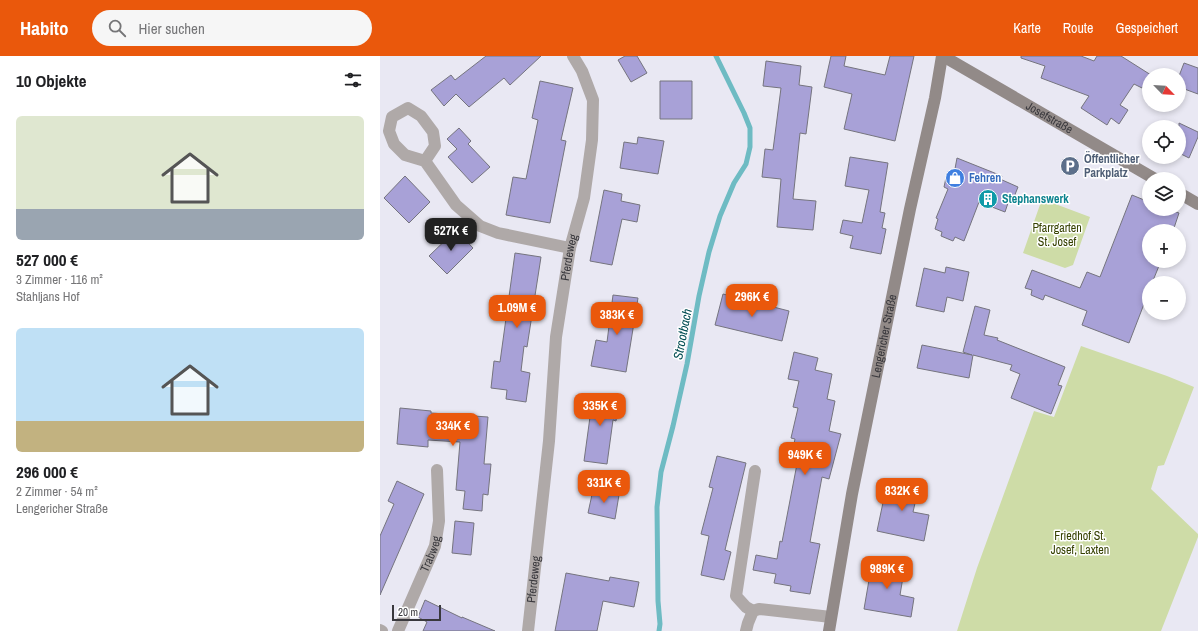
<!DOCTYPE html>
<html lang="de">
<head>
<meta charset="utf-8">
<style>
	body { margin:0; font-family:"Archivo Narrow",sans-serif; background:#f6f6f6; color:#202124; height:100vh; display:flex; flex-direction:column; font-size:15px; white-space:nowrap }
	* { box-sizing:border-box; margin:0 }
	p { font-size:13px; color:#757577 }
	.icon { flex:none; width:22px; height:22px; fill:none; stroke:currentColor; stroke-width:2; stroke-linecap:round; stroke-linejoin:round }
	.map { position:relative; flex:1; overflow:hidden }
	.side { display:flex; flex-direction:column; background:#fff; width:380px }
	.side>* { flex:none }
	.needle { width:26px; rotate:115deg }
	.tools { position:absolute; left:762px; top:12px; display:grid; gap:8px }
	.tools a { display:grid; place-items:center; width:44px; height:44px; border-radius:50%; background:#fff; box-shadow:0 2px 6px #0003; font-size:20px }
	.scale { position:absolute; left:12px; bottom:10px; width:49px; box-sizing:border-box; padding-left:4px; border:2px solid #39383d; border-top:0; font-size:11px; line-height:14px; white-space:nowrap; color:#39383d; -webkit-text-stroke:3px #fff; paint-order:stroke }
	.price { position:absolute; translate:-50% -34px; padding:0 9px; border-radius:8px; background:#ea580c; color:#fff; font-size:13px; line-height:26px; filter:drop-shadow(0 1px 2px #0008) }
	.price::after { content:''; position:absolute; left:50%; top:24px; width:12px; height:9px; margin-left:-6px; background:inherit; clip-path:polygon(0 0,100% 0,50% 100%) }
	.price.selected { background:#222; color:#fff }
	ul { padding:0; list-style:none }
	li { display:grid; align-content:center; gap:8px; height:212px; padding:0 16px }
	li span { display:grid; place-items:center; height:124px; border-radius:6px; color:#555 }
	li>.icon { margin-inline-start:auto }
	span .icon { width:72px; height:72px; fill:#fffc; stroke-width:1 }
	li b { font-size:17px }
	h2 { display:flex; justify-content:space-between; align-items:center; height:48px; padding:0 16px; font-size:17px }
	header { display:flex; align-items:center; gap:24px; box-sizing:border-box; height:56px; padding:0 20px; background:#ea580c; color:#fff }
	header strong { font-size:19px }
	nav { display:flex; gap:22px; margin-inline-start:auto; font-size:14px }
	.search { width:280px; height:36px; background:#f6f6f6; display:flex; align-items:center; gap:10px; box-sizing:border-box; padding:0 14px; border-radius:22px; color:#757577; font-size:15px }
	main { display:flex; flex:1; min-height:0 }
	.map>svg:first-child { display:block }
	.green { fill:#cedca7 }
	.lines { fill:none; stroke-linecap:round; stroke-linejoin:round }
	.stream { stroke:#6ebbc3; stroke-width:5 }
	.building { fill:#a8a1d7; stroke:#75747e }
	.street { stroke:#afa9a8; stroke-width:12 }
	.secondary { stroke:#928a88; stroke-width:12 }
	.labels { text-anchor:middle; stroke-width:3; stroke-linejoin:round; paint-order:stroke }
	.street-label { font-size:12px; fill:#39383d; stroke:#fff }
	.service-label { font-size:12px; font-weight:bold; fill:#4e5e75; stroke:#fff; text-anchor:start }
	.shop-label { font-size:12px; font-weight:bold; fill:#366cbe; stroke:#fff; text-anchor:start }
	.culture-label { font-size:12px; font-weight:bold; fill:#0d838f; stroke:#fff; text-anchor:start }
	.park-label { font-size:12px; fill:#364100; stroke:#fff }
	.water-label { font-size:13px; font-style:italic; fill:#034d53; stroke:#fff }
</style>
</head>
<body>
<header>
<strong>Habito</strong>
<div class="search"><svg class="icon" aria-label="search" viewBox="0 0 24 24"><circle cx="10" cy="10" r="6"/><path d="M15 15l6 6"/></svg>Hier suchen</div>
<nav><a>Karte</a><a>Route</a><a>Gespeichert</a></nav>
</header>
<main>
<section class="side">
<h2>10 Objekte<svg class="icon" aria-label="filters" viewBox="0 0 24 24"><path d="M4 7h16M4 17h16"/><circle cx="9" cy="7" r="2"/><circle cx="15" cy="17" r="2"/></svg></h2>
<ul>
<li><span style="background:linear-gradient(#dfe7d0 75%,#9aa5b1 0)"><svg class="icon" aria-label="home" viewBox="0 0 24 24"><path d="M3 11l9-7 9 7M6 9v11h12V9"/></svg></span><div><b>527 000 €</b><p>3 Zimmer · 116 m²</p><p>Stahljans Hof</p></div></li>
<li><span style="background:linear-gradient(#bfe0f5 75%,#c2b280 0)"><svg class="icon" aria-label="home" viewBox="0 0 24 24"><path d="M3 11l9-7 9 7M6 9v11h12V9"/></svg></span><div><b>296 000 €</b><p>2 Zimmer · 54 m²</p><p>Lengericher Straße</p></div></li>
</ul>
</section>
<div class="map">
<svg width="818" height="575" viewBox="0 0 818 575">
	<rect width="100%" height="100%" fill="#e9e8f3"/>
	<path class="green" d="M662,143l48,18 -17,48 -8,3 -42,-15z
		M701,290l86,30 27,11 -30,78 -6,1 -7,23 47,45v3l-37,94h-204l20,-63 57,-157 20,6z"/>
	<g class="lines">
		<path class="stream" d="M279,575l1,-7 -2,-23 -1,-94 4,-35 12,-46 14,-62 12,-68 10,-44 11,-36 14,-33 12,-19 4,-17v-19l-6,-15 -28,-57"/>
	</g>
	<path class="building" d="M106,0h55l-31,29 -6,-7 -35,29 -13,-13 -12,12 -13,-16 20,-15 4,5z
		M245,0h12l10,17 -16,9 -13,-22z
		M451,0h15l-2,10 41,9 5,-19h24l-19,85 -51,-12 8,-35 -28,-7z
		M641,0h60l13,5 3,-5h24l30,19h-2v2l-7,11 -8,-4 -14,21 8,5 -9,14 -8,-6 -4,7 -26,-17 8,-12 -48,-18 4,-12 -24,-8z
		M386,5l35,5 -2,19 13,2 -6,47 -6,-1 -7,66 23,2 -3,29 -36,-3 4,-48 -19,-2 3,-28 8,1 8,-62 -18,-2z
		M804,7l14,5v26l-19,-7v-11z
		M160,25l33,7 -12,52 5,1 -16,82 -44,-8 7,-38 13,2 12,-59 -6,-2z
		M280,25h32v38h-32z
		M799,67l19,9v5l-9,21 -10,-5z
		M79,72l12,13 -3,3 22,23 -18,16 -24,-26 9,-8 -10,-10z
		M258,81l26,4 -6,33 -38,-6 4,-26 13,2z
		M470,101l38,6 -8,49 5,1 -3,15 4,1 -5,25 -31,-6 3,-12 -13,-3 3,-13 19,3 7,-33 -24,-4z
		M577,102l45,18 -2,3 18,8 -6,15 -3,-2 -4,12 -26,-10 -15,39 -9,-4 -2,4 -12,-5 1,-4 -7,-3 3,-10 -2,-1 12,-29 -4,-2 3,-14 7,1z
		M25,120l25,26 -21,21 -25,-25z
		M224,134l18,4 -1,7 19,4 -3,17 -15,-3 -10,46 -22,-4z
		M752,139l17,7v7h19l11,4 -6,18h-24v30h12l-9,22h-3v8l-20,52 -47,-18 5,-14 -42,-16 -2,5 -12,-5 1,-5 -7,-2 7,-18 48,18 7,-16 13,5z
		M76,174l17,18 -26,26 -18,-18z
		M135,197l26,4 -14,90 -3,-1 -3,25 9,2 -4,29 -20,-3 1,-9 -16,-2 3,-27 6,1z
		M566,211l23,5 -6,29 -16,-4 -3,15 -28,-6 8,-38 21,5z
		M343,238l66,17 -7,30 -67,-16z
		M233,239l25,3 -12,74 -35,-6 5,-26 11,2z
		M595,250l15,4 -6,25 14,3 -1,2 68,27 -7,18 4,1 -11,28 -40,-16 9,-24 -10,-4 2,-5 -39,-10 -4,23 -52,-10 5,-23 50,10 -9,-3z
		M414,296l24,6 -3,12 17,4 -5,25 8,2 -6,30 12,3 -12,45 -7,-2 -12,65 10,2 -10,50 -20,-3 1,-5 -17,-3 2,-9 -23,-4 3,-15 21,4 3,-18 2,1 15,-78 -7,-2 5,-23 -4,-1 7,-30 -5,-1 6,-26 -11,-2z
		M208,338l31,5 -3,22 -3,-1 -6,44 -23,-3 6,-44h-5z
		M20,352l31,3v2l57,4 -4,47h7l-3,31 -5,-1 -1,17 -19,-2 2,-18 -9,-1 4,-48 -32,-2v7l-31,-3z
		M337,400l29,7 -21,87 6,2 -7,28 -23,-5 8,-39 -8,-2 12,-46 -4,-1z
		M508,423l31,7 -6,26 16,3 -5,26 -47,-10z
		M17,425l27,13 -44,101v-59l14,-32 -6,-3z
		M213,434l26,5 -4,24 -27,-6z
		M75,465l19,2 -3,32 -19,-2z
		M493,501l17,3 -2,9 16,2 -4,24 14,3 -3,19 -47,-8z
		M186,517l43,8 1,-4 29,5 -5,25 -31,-6 -6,30h-42z
		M45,544l37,18v-1l33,14h-72l4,-9 -9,-5z"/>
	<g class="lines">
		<g class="street">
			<path d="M45,105l10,-15 -2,-14 -12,-16 -13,-8 -16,9 -3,14 5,13 11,11 20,6 31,44 24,21 18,7 72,15"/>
			<path d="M373,555l-7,-4 -10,-11 19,-125"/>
			<path d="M0,574l2,1"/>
			<path id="s1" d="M18,575l37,-85 4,-25 -2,-51"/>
			<path id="s2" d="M148,575l21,-190 7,-104 14,-89 14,-50 8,-58 1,-40 -11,-29 -9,-15"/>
			<path d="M366,575l2,-8 5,-12 6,-2 72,8"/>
		</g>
		<g class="secondary">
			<path id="s3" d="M563,0l212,123"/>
			<path d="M799,137l19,11"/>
			<path id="s4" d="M449,575l23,-137 58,-285 25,-111 7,-42"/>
		</g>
	</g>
	<defs>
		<symbol id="parking-disc" viewBox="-11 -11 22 22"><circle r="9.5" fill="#5c6f8a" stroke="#fff"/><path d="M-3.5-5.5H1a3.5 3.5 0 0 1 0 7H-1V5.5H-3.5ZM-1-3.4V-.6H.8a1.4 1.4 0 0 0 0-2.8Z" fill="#fff"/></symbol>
		<symbol id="shop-disc" viewBox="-11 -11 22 22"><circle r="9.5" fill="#3f7fe0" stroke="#fff"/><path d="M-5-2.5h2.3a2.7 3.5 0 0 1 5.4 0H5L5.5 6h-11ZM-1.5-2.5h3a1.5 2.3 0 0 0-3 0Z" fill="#fff"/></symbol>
		<symbol id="building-disc" viewBox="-11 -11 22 22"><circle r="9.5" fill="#0f9aa8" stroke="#fff"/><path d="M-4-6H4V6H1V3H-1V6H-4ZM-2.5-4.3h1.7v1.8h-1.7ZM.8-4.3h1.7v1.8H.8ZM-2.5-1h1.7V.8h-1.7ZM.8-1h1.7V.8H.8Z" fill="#fff"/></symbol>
	</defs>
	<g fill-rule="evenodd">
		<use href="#parking-disc" x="679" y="99" width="22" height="22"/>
		<use href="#shop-disc" x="564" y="111" width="22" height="22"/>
		<use href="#building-disc" x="597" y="132" width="22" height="22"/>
	</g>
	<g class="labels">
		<g class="street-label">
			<text dy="4" stroke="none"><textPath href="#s3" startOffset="123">Josefstraße</textPath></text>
			<text dy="4" stroke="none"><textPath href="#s2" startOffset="376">Pferdeweg</textPath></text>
			<text dy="4" stroke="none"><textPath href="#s4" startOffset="300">Lengericher Straße</textPath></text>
			<text dy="4" stroke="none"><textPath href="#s1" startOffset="84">Trabweg</textPath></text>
			<text dy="4" stroke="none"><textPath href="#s2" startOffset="52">Pferdeweg</textPath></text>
		</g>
		<g class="service-label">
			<text x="704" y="107">Öffentlicher<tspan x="704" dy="14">Parkplatz</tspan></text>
		</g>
		<g class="shop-label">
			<text x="589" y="126">Fehren</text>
		</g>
		<g class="culture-label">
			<text x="622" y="147">Stephanswerk</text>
		</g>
		<g class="park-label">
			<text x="677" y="176">Pfarrgarten<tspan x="677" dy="14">St. Josef</tspan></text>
			<text x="700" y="484">Friedhof St.<tspan x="700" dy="14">Josef, Laxten</tspan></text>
		</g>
		<g class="water-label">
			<text transform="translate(302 278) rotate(-79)" y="5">Strootbach</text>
		</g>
	</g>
</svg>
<div class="tools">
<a><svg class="needle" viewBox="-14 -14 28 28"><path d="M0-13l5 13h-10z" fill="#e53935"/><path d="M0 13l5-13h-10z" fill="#757577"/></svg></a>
<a><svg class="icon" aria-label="locate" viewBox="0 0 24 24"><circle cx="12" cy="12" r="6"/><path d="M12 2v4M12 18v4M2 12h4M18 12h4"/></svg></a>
<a><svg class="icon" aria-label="layers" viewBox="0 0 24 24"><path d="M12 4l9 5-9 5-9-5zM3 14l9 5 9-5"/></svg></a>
<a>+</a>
<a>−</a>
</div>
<div class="scale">20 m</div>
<b class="price selected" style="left:71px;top:196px">527K €</b>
<b class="price" style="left:372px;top:262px">296K €</b>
<b class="price" style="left:137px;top:273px">1.09M €</b>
<b class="price" style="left:237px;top:280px">383K €</b>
<b class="price" style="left:220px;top:371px">335K €</b>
<b class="price" style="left:73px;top:391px">334K €</b>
<b class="price" style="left:425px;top:420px">949K €</b>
<b class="price" style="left:224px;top:448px">331K €</b>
<b class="price" style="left:522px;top:456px">832K €</b>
<b class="price" style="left:507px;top:534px">989K €</b>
</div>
</main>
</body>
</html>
